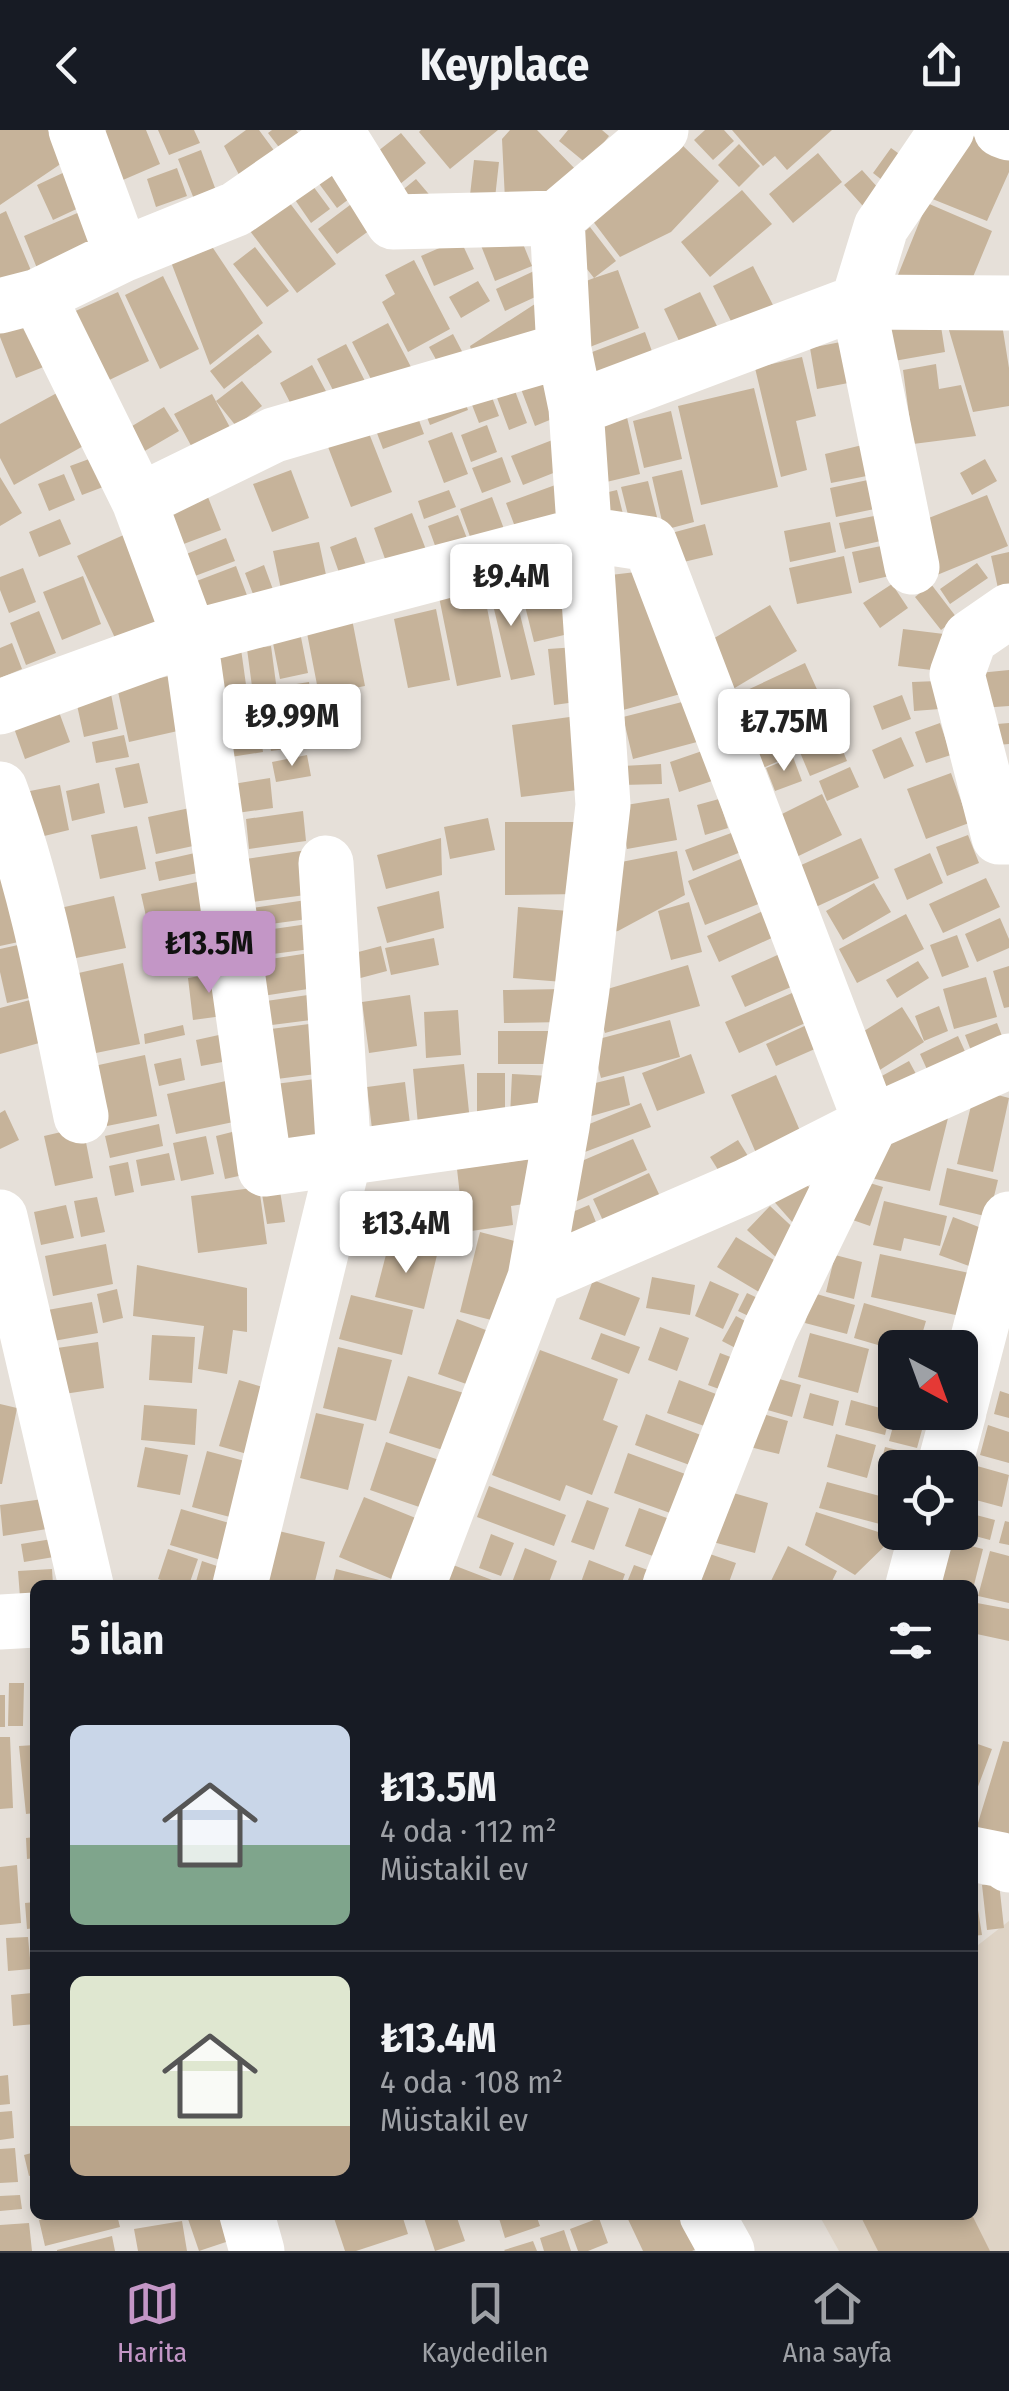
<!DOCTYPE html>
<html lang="tr">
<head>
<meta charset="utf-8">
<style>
	body { margin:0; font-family:"Fira Sans Condensed",sans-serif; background:#20242c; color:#f1f3f6; height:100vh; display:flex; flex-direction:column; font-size:38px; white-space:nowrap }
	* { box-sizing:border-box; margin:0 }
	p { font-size:32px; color:#9ea1a6 }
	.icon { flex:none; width:55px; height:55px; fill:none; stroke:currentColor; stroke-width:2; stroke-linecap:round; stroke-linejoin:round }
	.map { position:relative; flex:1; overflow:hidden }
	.sheet { position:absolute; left:30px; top:1450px; width:948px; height:640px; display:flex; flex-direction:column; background:#171b24; border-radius:15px; box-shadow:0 5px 15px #0003 }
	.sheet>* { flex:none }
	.needle { width:65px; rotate:139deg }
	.buttons { position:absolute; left:878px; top:1200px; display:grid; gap:20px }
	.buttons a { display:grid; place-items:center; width:100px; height:100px; border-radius:15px; background:#171b24; box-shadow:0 5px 15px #0003; font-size:50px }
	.price { position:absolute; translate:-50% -85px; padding:0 22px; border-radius:10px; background:#fff; color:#222; font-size:32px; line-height:65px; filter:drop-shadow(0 2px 5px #0008) }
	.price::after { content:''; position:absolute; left:50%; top:60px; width:30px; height:22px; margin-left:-15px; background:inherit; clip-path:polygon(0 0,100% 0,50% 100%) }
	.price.active { background:#c396c6; color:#111 }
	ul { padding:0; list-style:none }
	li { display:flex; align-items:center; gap:30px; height:250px; padding:0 40px }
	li+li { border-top:2px solid #363941 }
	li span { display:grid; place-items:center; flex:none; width:280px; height:200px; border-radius:15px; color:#555 }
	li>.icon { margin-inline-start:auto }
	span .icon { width:120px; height:120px; fill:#fffc; stroke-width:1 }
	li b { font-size:42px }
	h2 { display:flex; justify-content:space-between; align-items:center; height:120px; padding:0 40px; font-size:42px }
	header { display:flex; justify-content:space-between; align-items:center; height:130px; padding:0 40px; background:#171b24; font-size:45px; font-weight:700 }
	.dock { display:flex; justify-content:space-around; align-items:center; height:140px; border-top:2px solid #363941; background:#171b24; font-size:28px; color:#9ea1a6 }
	.dock a { display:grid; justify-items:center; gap:5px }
	.dock .active { color:#c396c6 }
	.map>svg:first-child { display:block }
	.built { fill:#ded3c5 }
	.building { fill:#c6b39a }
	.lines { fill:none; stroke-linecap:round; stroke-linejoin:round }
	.minor { stroke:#fff; stroke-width:55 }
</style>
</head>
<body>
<header><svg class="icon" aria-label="back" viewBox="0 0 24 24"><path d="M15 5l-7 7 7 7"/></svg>Keyplace<svg class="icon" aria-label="share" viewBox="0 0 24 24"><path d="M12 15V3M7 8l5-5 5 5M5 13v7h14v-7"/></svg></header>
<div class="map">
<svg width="1009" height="2121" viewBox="0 0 1009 2121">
	<rect width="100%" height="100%" fill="#e6e0d9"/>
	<path class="built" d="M1009,1791v330h-170l-20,-36h153l1,-266z"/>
	<path class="building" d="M0,0h48l14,33 -62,42z
		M107,0h39l14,34 -51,22 -20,-49z
		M158,0h36l6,13 -31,12z
		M246,0h13l25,34 -36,28 -24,-46z
		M272,0h24l11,14 -19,15 -20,-26z
		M421,0h77l-48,39 -31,-37z
		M510,0h27l45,46 -43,40 -34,-16 -3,-61z
		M568,0h34l7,6 -22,28 -28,-23z
		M705,0h19l10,11 -21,19 -19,-20z
		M732,0h100l-45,40 -12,-14 -12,10z
		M963,0l46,26v16l-22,49 -62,-25z
		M401,3l25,30 -37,30 -25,-31z
		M678,11l41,40 -48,51 -51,25 -28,-37z
		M739,14l21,22 -21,21 -21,-22z
		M891,18l18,13 -18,26 -18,-14z
		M201,20l17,46 -22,8 -18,-45z
		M818,23l24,29 -49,41 -24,-29z
		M330,25l27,38 -20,15 -28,-38z
		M474,30l25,2 -4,36 -25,-3z
		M177,38l10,28 -31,11 -9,-28z
		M862,40l26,29 -17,16 -27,-30z
		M67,41l16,35 -30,14 -16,-35z
		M307,48l23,31 -19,14 -22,-32z
		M416,49l17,20 -39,-2z
		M742,60l30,34 -62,53 -29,-35z
		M358,69l19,26 -40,29 -19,-25z
		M289,72l47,62 -39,29 -47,-62z
		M927,73l65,28 -24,58 -74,-4z
		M6,81l29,69 -35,15v-81z
		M82,81l19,47 -58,25 -19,-47z
		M590,97l26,34 -22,17 24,-8 21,58 -57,22 -6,-65 18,-7 -26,-33z
		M517,99l15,37 -37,15 -15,-38z
		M207,109l56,84 -53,42 -39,-103z
		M460,109l14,30 -40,17 -13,-30z
		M255,117l34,44 -22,16 -34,-43z
		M414,130l36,69 -42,23 -26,-50 13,-8 -10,-19z
		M753,136l20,39 -40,20 -20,-39z
		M534,141l10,22 -39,18 -9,-22z
		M163,146l36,73 -39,20 -35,-74z
		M478,151l12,20 -29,17 -12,-21z
		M118,162l31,69 -46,22 -32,-70z
		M700,162l25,50 -37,18 -24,-51z
		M538,172l9,43 -71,22 -6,-21z
		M31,181l20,53 -35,14 -16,-41v-14z
		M1001,188l8,50v38l-36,6 -27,-92z
		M940,190l5,32 -51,9 -5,-33z
		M388,193l23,44 -36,20 -23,-45z
		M645,202l8,22 -65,25 -9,-22z
		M258,204l14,18 -48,37 -14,-18z
		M453,204l13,25 -23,13 -14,-25z
		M856,209l8,41 -47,9 -7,-41z
		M346,214l20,39 -29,15 -20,-39z
		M802,227l14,59 -20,5 11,49 -26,7 -26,-109z
		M936,234l3,25 22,-4 15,51 -63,8 -10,-74z
		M312,235l16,30 -33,17 -15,-29z
		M540,242l17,45 -22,9 -17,-45z
		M511,250l16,43 -18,7 -16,-43z
		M242,251l20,25 -26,20 -20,-25z
		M487,254l12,32 -20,7 -12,-31z
		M459,257l9,23 -38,15 -9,-23z
		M66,258l28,52 -80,45 -14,-27v-34z
		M754,258l24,99 -77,18 -23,-99z
		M212,264l21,39 -38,20 -21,-39z
		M413,274l11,30 -41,15 -11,-29z
		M164,277l15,24 -48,28 -14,-24z
		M671,281l11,48 -38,9 -11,-47z
		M626,283l14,61 -42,10 -14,-61z
		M365,293l27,69 -41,15 -26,-68z
		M487,295l10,27 -26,10 -10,-27z
		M452,302l16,42 -24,9 -16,-42z
		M555,309l11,29 -43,17 -12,-29z
		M875,312l7,31 -51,10 -6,-29z
		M100,325l11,29 -29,11 -12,-29z
		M502,327l9,25 -29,11 -10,-25z
		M985,329l12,22 -25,14 -12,-22z
		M291,340l18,48 -37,14 -19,-48z
		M682,340l12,52 -30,8 -12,-53z
		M64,344l11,26 -26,11 -11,-27z
		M0,347l22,36 -22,13z
		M882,347l7,29 -53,11 -6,-29z
		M648,351l10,40 -27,6 -10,-40z
		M558,354l14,36 -52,20 -14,-37z
		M204,357l17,43 -40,15 -17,-43z
		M449,360l7,17 -32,12 -6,-18z
		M617,360l9,36 -21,4 -9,-35z
		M987,365l21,51 -71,29 -21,-52z
		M492,367l12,32 -32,13 -12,-33z
		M412,383l16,42 -39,15 -15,-42z
		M889,383l5,25 -49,11 -6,-26z
		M458,385l15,39 -31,11 -14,-39z
		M60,389l11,25 -32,13 -10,-25z
		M830,392l6,30 -46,10 -6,-31z
		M705,394l8,31 -42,10 -7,-30z
		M128,403l43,94 -50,24 -44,-95z
		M356,407l12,34 -26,10 -12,-34z
		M226,408l9,23 -48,18 -8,-22z
		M319,412l10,47 -46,10 -10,-48z
		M891,414l7,30 -39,9 -7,-31z
		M1009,422v39l-10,2 -8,-37z
		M844,426l8,37 -55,11 -8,-36z
		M977,433l11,15 -38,26 -10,-15z
		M264,435l11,30 -19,7 -11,-29z
		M236,436l12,32 -42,17 -12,-33z
		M23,438l13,34 -27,11 -9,-23v-13z
		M636,442l48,121 -68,19 -14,-136z
		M83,446l18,48 -39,16 -19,-48z
		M511,448l24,97 -24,5 -23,-96z
		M566,454l11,48 -43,10 -12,-48z
		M892,454l16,24 -28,20 -17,-25z
		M931,454l26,34 -16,12 -26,-33z
		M483,458l18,89 -44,9 -18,-89z
		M770,475l27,46 -64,38 -27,-46z
		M436,479l14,71 -42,8 -14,-69z
		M39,481l17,42 -30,12 -16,-42z
		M352,489l13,67 -46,9 -13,-67z
		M903,499l41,5 -4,37 -42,-5z
		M300,502l8,41 -28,6 -8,-41z
		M12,513l10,26 -22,9v-30z
		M271,516l6,45 -24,3 -6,-45z
		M577,517l6,54 -29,4 -6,-56z
		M241,519l7,50 -36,4 -7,-49z
		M805,533l15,33 -74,36 -16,-34z
		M1009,540v36l-28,2 -2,-35z
		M179,544l12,54 -62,14 -12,-55z
		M938,551l2,28 -26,2 -2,-29z
		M309,552l4,29 -25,4 -4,-29z
		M110,559l8,40 -34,8 -9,-41z
		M902,565l9,24 -29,11 -9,-24z
		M55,571l15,41 -45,17 -15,-42z
		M686,571l11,41 -64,17 -10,-42z
		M257,577l6,45 -45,7 -6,-46z
		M826,577l7,18 -32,14 -8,-18z
		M584,585l10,73 -73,9 -9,-72z
		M310,588l4,27 -43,6 -4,-27z
		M940,593l11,32 -25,8 -11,-31z
		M1009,593v21l-23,2 -1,-21z
		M780,598l12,27 -40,18 -13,-25z
		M836,604l11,27 -37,15 -11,-26z
		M124,605l5,22 -33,6 -4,-21z
		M901,607l13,29 -30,13 -12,-29z
		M705,620l10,30 -36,12 -9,-30z
		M307,625l4,21 -35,6 -4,-20z
		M793,627l9,24 -27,10 -9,-23z
		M139,633l9,40 -24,5 -9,-40z
		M661,634l1,20 -40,1v-19z
		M850,637l9,20 -32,14 -8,-20z
		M951,643l18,50 -43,16 -19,-50z
		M270,648l3,30 -36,5 -4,-29z
		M99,653l6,30 -33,8 -6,-30z
		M60,655l9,45 -29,7 -10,-46z
		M822,664l20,41 -58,28 -20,-40z
		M669,668l8,42 -50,9 -7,-43z
		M719,669l9,29 -23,7 -8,-30z
		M199,676l8,37 -51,11 -8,-37z
		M303,681l3,30 -57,8 -3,-30z
		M488,688l7,32 -45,9 -6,-32z
		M505,692h76v72l-76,1z
		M137,696l9,43 -46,10 -9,-44z
		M734,702l7,20 -48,19 -8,-21z
		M968,705l11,28 -32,13 -11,-29z
		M441,708l1,37 -56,14 -9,-34z
		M861,708l18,40 -72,33 -19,-40z
		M208,720l4,20 -53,11 -4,-19z
		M307,720l6,44 -68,9 -6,-43z
		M677,721l8,44 -67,36 -16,3 4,-69z
		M930,723l13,30 -36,17 -13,-31z
		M743,728l18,45 -56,22 -17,-44z
		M0,737l37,71 -37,8z
		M986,748l14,29 -57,26 -14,-29z
		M206,750l8,40 -64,14 -9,-40z
		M874,753l17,29 -48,28 -17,-29z
		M439,761l5,37 -57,15 -10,-36z
		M114,766l12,52 -55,11 -11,-51z
		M313,769l2,19 -67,9 -3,-18z
		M689,772l13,50 -31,8 -13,-49z
		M518,777l51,4 -6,71 -50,-4z
		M763,781l11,26 -55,25 -12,-26z
		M906,784l18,35 -67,34 -18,-34z
		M1000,788l9,21v9l-32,14 -12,-28z
		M315,793l3,25 -68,9 -4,-24z
		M957,805l12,32 -27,10 -12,-32z
		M434,808l5,27 -48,10 -6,-27z
		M213,812l3,22 -48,6 -2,-21z
		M27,813l11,53 -31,7 -7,-31v-23z
		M381,816l6,25 -34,9 -6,-25z
		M316,822l5,35 -65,10 -5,-35z
		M784,822l14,32 -53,23 -14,-31z
		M918,831l11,17 -32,20 -11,-18z
		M123,833l17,81 -49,10 -17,-80z
		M688,835l12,41 -95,27 -11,-40z
		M1009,836v41l-5,1 -11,-37z
		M224,842l6,43 -37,5 -5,-42z
		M986,847l11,40 -43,12 -11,-40z
		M563,859l1,33 -60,1 -1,-33z
		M799,860l13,30 -73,33 -14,-31z
		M315,864l4,25 -63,8 -4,-24z
		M410,865l7,51 -48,7 -7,-51z
		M45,866l12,42 -57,16v-46z
		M939,876l9,25 -24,10 -9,-25z
		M902,877l22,35 -49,31 -22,-35z
		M458,880l3,45 -35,3 -2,-46z
		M670,890l10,37 -79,21 -10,-37z
		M813,892l11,23 -48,21 -10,-22z
		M317,893l7,50 -55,7 -6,-50z
		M997,893l10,26 -32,12 -10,-26z
		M183,895l2,10 -40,9 -1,-10z
		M498,901h55l-1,33h-54z
		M228,903l5,27 -32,6 -5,-26z
		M958,906l15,33 -38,18 -15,-33z
		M691,924l14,39 -48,18 -15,-38z
		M145,925l12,61 -50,10 -13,-60z
		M181,928l4,22 -26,6 -5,-22z
		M909,931l13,24 -29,16 -13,-24z
		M464,934l7,67 -52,5 -6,-67z
		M477,943h28v43l-28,1z
		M512,944l39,2 -2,42 -39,-2z
		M776,945l31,72 -45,20 -31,-72z
		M624,946l6,29 -49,14 6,-34z
		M323,948l9,62 -57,8 -8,-63z
		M235,949l8,41 -67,14 -9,-40z
		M405,952l5,42 -38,5 -5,-42z
		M975,959l34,9 -16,74 -36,-8z
		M641,973l10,24 -74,28v-26z
		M5,980l14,30 -19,9v-36z
		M949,984l-19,77 -59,-13 7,-33z
		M159,994l4,22 -53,12 -5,-22z
		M83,997l10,51 -38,8 -11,-50z
		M248,998l9,44 -32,7 -9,-43z
		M206,1006l8,38 -33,7 -8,-38z
		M633,1009l14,31 -74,33 4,-40z
		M738,1010l15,24 -28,17 -15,-24z
		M169,1023l6,27 -34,6 -5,-26z
		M531,1029l6,43 -26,4 2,19 -49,7 -7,-63z
		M128,1032l6,30 -19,4 -6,-30z
		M947,1038l51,12 -9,37 -50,-12z
		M649,1043l18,38 -56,27 -18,-39z
		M797,1043l23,27 -27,23 -23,-26z
		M860,1050l23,7 -13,39 -23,-8z
		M259,1057l8,57 -69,9 -7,-57z
		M280,1061l5,31 -18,2 -5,-30z
		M97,1067l8,35 -24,5 -7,-36z
		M884,1071l63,15 -7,30 -36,-8 -3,13 -28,-6z
		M66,1075l8,33 -33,7 -7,-33z
		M589,1075l11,27 -30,13v-32z
		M770,1076l33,31 -23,24 -33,-31z
		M953,1087l31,12 -15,37 -30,-11z
		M480,1102l42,11 -19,80 -43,-11z
		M736,1107l51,31 -18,30 -52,-31z
		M389,1113l48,12 -13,54 -49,-12z
		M106,1114l7,40 -60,12 -8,-40z
		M880,1124l94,20 -9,43 -94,-20z
		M835,1125l27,7 -8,37 -28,-7z
		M137,1135l110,23v44l-14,-2 -6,44 -29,-5 6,-43 -71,-10z
		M652,1147l43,8 -5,30 -44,-7z
		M593,1150l47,18 -15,38 -46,-17z
		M710,1151l29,13 -16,35 -28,-13z
		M117,1159l6,29 -20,5 -6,-29z
		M747,1163l21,10 -9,18 -21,-10z
		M813,1163l42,12 -8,29 -42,-11z
		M351,1165l62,15 -11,45 -63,-16z
		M92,1172l6,31 -50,9 -6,-31z
		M864,1173l62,18 -8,27 -23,2 -41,-12z
		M736,1186l24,13 -13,25 -25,-13z
		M457,1189l34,13 -19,54 -34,-12z
		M660,1197l29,11 -12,33 -29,-11z
		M601,1203l39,14 -11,27 -38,-15z
		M810,1203l59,16 -11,44 -60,-16z
		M152,1205l43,2 -3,46 -43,-3z
		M98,1212l6,46 -40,6 -7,-46z
		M338,1217l54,13 -16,61 -53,-13z
		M540,1220l78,29 -15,41 15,6 -26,69 -26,-10 -6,16 -68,-26z
		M720,1223l21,8 -11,32 -22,-8z
		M408,1246l59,18 -18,58 -60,-19z
		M772,1247l29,8 -9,32 -28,-8z
		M239,1250l48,14 -19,66 -49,-14z
		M679,1250l45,17 -11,32 -46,-16z
		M1000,1261l9,3v24l-15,-4z
		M810,1263l29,8 -6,25 -30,-8z
		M851,1270l40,11 -6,24 -40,-10z
		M0,1274l17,4 -15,76h-2z
		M144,1275l53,4 -2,36 -54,-5z
		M897,1282l28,7 -8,29 -28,-7z
		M316,1283l48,11 -16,66 -48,-12z
		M759,1283l29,8 -9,33 -29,-7z
		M646,1284l60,23 -11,30 -60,-22z
		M988,1295l21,7v31l-29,-8z
		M836,1304l40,11 -9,33 -40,-11z
		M386,1312l59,20 -17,48 -58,-20z
		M145,1317l43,8 -8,40 -43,-8z
		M885,1317l33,8 -3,13 -34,-6z
		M207,1321l57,15 -15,56 -57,-15z
		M628,1323l60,22 -15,39 -59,-21z
		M970,1334l39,11 -7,32 -41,-11z
		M887,1340l8,3v19l-13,-4z
		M827,1352l68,18v28l-76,-20z
		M489,1356l77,29 -12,31 -77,-29z
		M723,1360l45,13 -13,50 -46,-12z
		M364,1367l54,22 -24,61 -55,-23z
		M43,1369l4,30 -44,7 -3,-31z
		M587,1370l22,8 -15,42 -23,-8z
		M639,1378l39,14 -14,38 -39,-14z
		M181,1379l55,16 -12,36 -54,-16z
		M961,1381l34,9 -5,20 -30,-8z
		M816,1382l78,25 -39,38 -50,-30z
		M1005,1391l4,1v23l-10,-2z
		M266,1398l59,14 -11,43h-62z
		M491,1404l23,9 -13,33 -22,-8z
		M52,1409l2,18 -30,5 -3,-18z
		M947,1410l36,9 -9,36 -38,-2z
		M788,1416l49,25 -7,14h-61z
		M525,1418l32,13 -9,24h-37z
		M168,1419l30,10 -9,26h-14l-17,-6z
		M990,1421l19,5v47l-31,-7z
		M707,1423l29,10 -8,22h-32z
		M589,1430l36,14 -4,11h-41z
		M202,1431l27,9 -6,15h-28z
		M448,1433l57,22h-65z
		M634,1435l25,9 -4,11h-29z
		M52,1439l1,16h-18v24l-14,1 -3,-39z
		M336,1439l59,15v1h-63z
		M977,1473l32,6v32l-37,-8z
		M9,1553h15l-1,43h-15z
		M0,1565h5v32h-5z
		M0,1607h10l3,71 -13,1z
		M1003,1611l6,1v105l-35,-11z
		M972,1612l20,7 -19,51h-1z
		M35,1615v68l-9,1 -7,-68z
		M35,1707v21l-8,1 -1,-21z
		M17,1735l4,58 -21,2v-58z
		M972,1742l10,63 -10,1z
		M999,1753l5,45 -17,2 -5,-45z
		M35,1772v26l-8,1 -2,-26z
		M28,1807l3,32 -23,2 -2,-33z
		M32,1863l3,31 -22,2 -2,-31z
		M8,1945l2,29 -10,1v-29z
		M12,1981l2,27 -14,2v-28z
		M15,2018l3,34 -18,1v-34z
		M35,2022v22l-6,2 -5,-21z
		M20,2065l2,14 -22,2v-15z
		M57,2085h60l3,12 -75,19 -6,-26z
		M200,2085h31l7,23 -39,13 -11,-32z
		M333,2085h69l6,19 -52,17h-11z
		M423,2085h33l9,26 -30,10z
		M498,2085h38l4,11 -35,12z
		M626,2085h68l13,29 -15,7h-49z
		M860,2085h112l18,36h-112z
		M599,2088l9,25 -20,8h-10l-8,-22z
		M182,2091l5,30h-49l-4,-22z
		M29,2093l3,28h-32v-26z
		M564,2100l7,21h-27l-4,-13z
		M112,2106l3,15h-58v-1z
		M533,2111l4,10h-32l-1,-1z"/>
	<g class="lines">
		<path class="minor" d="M76,0l46,125
			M1001,0l8,3
			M38,166l101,205 51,137 75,531 297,-42
			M0,176l38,-10 84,-41 114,-46 104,-72 53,85 164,-4
			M576,278l282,-106 151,1
			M139,371l135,-66 290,-85
			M912,437l-54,-265 23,-75 66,-97
			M1009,481l-39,27 -13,36 42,163h10
			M0,577l190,-69 395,-104 65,10 221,579 -101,207 -100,255
			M0,659c39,105 58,218 81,327
			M0,1087l86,368
			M535,1148l212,-92 124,-63 138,-62
			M960,1277l49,-188
			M944,1338l15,-56
			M240,1455l104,-426 -18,-296
			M418,1455l117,-307 27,-151 20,-138 21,-184 -27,-397 -12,-58 -7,-132 104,-88
			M913,1455l14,-53
			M0,1492l35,-2
			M972,1724l30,6 7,5
			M247,2085l10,36
			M707,2085l20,36"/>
	</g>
</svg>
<div class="buttons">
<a><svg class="needle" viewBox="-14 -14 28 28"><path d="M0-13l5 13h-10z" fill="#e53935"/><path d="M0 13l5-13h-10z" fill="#9ea1a6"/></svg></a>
<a><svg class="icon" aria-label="locate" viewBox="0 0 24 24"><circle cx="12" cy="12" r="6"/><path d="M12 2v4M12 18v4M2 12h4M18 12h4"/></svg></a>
</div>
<b class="price" style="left:511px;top:499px">₺9.4M</b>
<b class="price" style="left:292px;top:639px">₺9.99M</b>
<b class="price" style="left:784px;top:644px">₺7.75M</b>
<b class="price active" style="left:209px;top:866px">₺13.5M</b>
<b class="price" style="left:406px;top:1146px">₺13.4M</b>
<section class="sheet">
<h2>5 ilan<svg class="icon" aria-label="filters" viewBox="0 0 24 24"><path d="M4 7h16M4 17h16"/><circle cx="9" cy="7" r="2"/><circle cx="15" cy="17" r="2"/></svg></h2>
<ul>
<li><span style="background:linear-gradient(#c9d6e8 60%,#7fa58c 0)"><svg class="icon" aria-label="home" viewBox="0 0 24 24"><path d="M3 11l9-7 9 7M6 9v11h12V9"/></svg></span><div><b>₺13.5M</b><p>4 oda · 112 m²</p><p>Müstakil ev</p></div></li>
<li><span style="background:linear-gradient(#dfe7d0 75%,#b9a48a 0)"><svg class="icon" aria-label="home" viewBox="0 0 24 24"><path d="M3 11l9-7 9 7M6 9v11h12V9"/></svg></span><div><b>₺13.4M</b><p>4 oda · 108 m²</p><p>Müstakil ev</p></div></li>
</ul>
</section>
</div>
<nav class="dock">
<a class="active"><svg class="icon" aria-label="map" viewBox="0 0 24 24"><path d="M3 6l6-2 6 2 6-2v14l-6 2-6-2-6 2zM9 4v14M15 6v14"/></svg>Harita</a>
<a><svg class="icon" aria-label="saved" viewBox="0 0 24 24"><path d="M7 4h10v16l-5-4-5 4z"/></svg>Kaydedilen</a>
<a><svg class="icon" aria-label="home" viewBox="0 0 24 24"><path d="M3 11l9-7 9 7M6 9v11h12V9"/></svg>Ana sayfa</a>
</nav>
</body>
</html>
